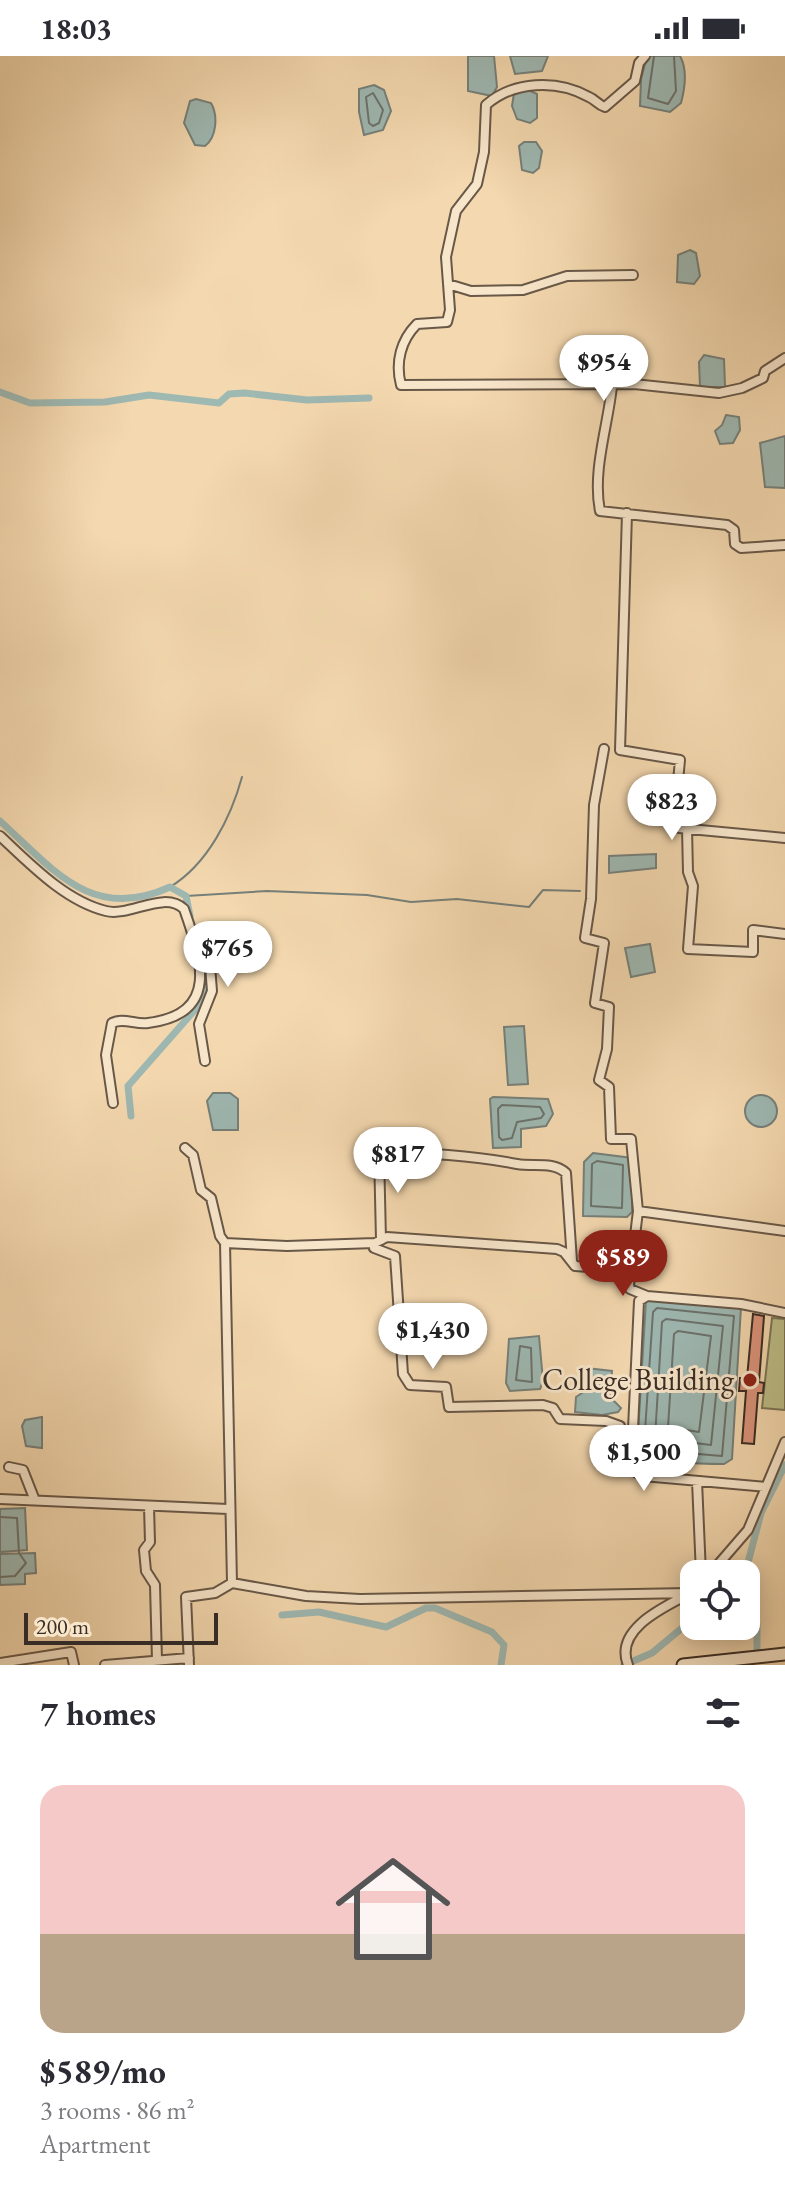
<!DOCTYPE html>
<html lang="en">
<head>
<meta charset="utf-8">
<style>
	body { margin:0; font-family:"EB Garamond",serif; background:#f7f7f7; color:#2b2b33; height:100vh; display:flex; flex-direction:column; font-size:30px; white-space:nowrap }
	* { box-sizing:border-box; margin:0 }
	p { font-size:26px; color:#7c7c81 }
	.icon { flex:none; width:44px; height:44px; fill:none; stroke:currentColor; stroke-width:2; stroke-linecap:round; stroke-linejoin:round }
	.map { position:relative; height:1609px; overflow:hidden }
	.details { display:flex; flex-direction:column; background:#fff; flex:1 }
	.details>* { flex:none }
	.fabs { position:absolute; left:680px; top:1504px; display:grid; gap:16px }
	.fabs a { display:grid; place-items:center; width:80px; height:80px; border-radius:16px; background:#fff; box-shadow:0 4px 20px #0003; font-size:40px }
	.scale { position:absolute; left:24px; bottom:20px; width:194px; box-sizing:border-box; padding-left:8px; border:4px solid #392d26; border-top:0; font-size:22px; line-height:28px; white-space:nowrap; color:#392d26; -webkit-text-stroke:6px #f8e6cb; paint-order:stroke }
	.price { position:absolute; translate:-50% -68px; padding:0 18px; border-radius:28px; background:#fff; color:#222; font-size:26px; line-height:52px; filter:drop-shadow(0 2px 4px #0008) }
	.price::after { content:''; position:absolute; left:50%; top:48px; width:24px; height:18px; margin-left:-12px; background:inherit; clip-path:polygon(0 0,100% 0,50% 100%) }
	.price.active { background:#8f2418; color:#fff }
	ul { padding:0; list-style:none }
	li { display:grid; align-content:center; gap:16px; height:424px; padding:0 40px }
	li span { display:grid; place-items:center; height:248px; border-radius:24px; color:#555 }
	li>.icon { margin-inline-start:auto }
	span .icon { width:144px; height:144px; fill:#fffc; stroke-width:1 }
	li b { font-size:34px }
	h2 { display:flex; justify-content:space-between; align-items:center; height:96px; padding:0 40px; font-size:34px }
	.status { display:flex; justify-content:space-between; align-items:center; height:56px; padding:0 40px; background:#fff; direction:ltr }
	.status svg { height:22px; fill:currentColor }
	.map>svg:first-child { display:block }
	.green { fill:#bdbe89; stroke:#7b7658; stroke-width:2 }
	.water { fill:#9eb8b2; stroke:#76807a; stroke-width:2 }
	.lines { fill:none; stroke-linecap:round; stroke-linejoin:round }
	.shore { stroke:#6c726c; stroke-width:2 }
	.stream { stroke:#76807a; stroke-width:2 }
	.canal { stroke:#9eb8b2; stroke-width:7 }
	.building { fill:#db947b; stroke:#392d26; stroke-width:2 }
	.street-casing { stroke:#685848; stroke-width:12 }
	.secondary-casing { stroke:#392d26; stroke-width:15 }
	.street { stroke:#f8e6cb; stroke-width:8 }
	.secondary { stroke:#f8e6cb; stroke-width:11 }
	.poi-dot { fill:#8f2418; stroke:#f8e6cb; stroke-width:3 }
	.labels { text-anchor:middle; stroke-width:6; stroke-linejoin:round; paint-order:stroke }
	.poi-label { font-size:30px; fill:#392d26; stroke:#f8e6cb; text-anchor:end }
</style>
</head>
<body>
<div class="status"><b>18:03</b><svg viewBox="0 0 49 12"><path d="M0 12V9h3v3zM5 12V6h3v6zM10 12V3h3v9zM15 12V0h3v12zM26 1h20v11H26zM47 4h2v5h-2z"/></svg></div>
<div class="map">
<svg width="785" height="1609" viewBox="0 0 785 1609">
	<rect width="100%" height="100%" fill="#f4d8af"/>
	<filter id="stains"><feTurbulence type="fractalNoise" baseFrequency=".0025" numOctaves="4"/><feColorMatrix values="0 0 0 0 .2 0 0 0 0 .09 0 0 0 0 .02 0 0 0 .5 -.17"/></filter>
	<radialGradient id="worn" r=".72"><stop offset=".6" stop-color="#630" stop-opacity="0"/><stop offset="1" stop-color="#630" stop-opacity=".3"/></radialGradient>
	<path class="green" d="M772,1262l13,1v91l-23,-2z"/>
	<path class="water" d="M468,0h26l3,31 -5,9 -24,-5z
		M510,0h38l-6,15 -27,3z
		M647,0h33c8,14 5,32 1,47l-11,9 -30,-6 1,-27z
		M374,29l10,5 7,21 -8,19 -19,5 -5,-23v-23z
		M528,34l9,4v24l-7,5 -13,-4 -5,-13 2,-13z
		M196,43l15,4c7,12 6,34 -6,43l-10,-1 -11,-22 6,-22z
		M524,86h12l6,9 -3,17 -6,5 -11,-3 -3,-24z
		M690,194l6,3 4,23 -6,8 -17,-2 1,-27z
		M704,299l20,4 1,28h-25l-1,-25z
		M726,359l13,2 1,13 -7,13 -13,1 -5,-13 7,-6z
		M785,380v52l-20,-1 -5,-44z
		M656,798v14l-47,5v-17z
		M650,888l5,28 -24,5 -6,-29z
		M524,970l4,58 -20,1 -4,-58z
		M213,1037h17l8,6v31h-25l-6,-29z
		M745 1055a16 16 0 1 1 32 0a16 16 0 1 1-32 0Z
		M493,1041l55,2 5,15 -7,12 -25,3v18l-28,1 -3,-49z
		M593,1097l39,5v54l-5,5 -44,-1 1,-54z
		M646,1244l95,7 -9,152 -8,5c-19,0 -74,-1 -87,-13z
		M539,1280l4,45 -3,8 -30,2 -4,-8 3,-44z
		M586,1312l26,3 -2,26 11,11 -3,4 -16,3 -27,-3 1,-15 12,-8z
		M42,1361v31l-16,-2 -4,-20 3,-6z
		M25,1452l2,42 -27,2v-43z
		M35,1497l1,20 -11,1v10l-25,1v-31z"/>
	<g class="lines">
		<path class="shore" d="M654,0l-6,42 20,6 8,-13 -2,-35
			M373,37l10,17 -4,13 -6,3 -4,-3 -3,-26z
			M502,1049l38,2 4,7 -3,4 -24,4 -5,16 -10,2 -3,-3 -1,-28z
			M597,1105l26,4 -1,43 -31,-2 1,-42z
			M657,1252l77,8 -12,140 -60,-5 -18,-5 9,-134z
			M666,1263l57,7 -12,119 -56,-7 7,-116z
			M678,1275l33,5 -12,96 -31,-5 6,-93z
			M520,1290l11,2 1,34 -16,-2z
			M0,1461l17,1 2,35 7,10 -11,13 -15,1"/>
		<path class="stream" d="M170,831c38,-23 61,-70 72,-110
			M186,840l81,-5 100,4 44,7 46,-3 72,8 14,-17 37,1"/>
		<path class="canal" d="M0,336l30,11 75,-1 44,-7 70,8 10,-9 15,-1 63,7 62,-2
			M0,765c53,48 92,102 170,66l16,9 4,20
			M131,1060l-3,-30 72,-82 6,-15 -4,-18
			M745,1518l16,-61 24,-48
			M282,1559l37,-3 67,15 40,-19h9l57,24 12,13 -3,20
			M746,1560l11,8v28
			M624,1609l28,-12 42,-35"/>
	</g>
	<path class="building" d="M753,1258l11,2 -5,66 5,1 -1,10h-5l-4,51 -12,-1 4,-52h-7l1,-13h7z"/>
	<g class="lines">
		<defs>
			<path id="street" d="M645,0l-6,7 -4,18 -30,26c-7,-2 -9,-7 -16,-10 -32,-18 -76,-16 -103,8l-2,47 -7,32 -21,27 -10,46 4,53 -3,12 -30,2c-16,16 -22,38 -16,61l233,-1 85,9 23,-5 21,-10 2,-7 20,-13
				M448,228l23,7 52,-1 44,-14 66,-1
				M612,330c-4,40 -20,85 -12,125l127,14 7,5 1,14 6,4 44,-3
				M627,457l-7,237 60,10 -6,63 5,5 106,10
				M604,693l-10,56 -3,94 -6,39 19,5 -9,60 14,4 -2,42 -8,31 10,7 2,52h20l7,72
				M687,773l1,43 5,14 -5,63 65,3v-22l32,4
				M0,780c29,27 65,65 106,75 24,6 58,-21 78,-2 18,51 36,105 -36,114 -12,2 -25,-6 -36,0l-6,32 7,48
				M192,884h16l4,51 -13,33 6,37
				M185,1092l8,7 8,35 10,8 9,38 5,7 62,3 88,-3 12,-6 170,12 7,3 11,14 56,4
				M381,1184l-2,-88c47,1 92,3 138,12 17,3 36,-3 49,9l6,88
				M225,1187l7,340 74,13 54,3 330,-6
				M375,1187l-1,5 21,8 8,118 7,11 36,2 3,20 94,-2 10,3 7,11 46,2 14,5c-1,24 0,40 23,50l123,11
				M647,1240l-17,-7 -1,-4 9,-74 147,20
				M9,1411l14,3 11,28
				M631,1415l8,-170 8,-5 94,8 44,9
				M697,1425l4,93
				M0,1443l228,10
				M149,1451l1,35 -6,8 2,21 9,14 2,75
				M710,1518l38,-44 37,-88
				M0,1607l71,-11 3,13
				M105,1609l84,-7
				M189,1609l-3,-68 29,-4 17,-10
				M628,1609c-14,-35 34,-57 59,-70"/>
			<path id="secondary" d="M683,1609l102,-11"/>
		</defs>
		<use href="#street" class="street-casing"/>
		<use href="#secondary" class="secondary-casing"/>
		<use href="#street" class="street"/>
		<use href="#secondary" class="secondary"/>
	</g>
	<circle class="poi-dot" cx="750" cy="1324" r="8"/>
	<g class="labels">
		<g class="poi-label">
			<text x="734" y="1334">College Building</text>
		</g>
	</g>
	<rect width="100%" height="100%" filter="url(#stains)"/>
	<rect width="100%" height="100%" fill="url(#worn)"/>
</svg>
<div class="fabs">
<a><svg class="icon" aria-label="locate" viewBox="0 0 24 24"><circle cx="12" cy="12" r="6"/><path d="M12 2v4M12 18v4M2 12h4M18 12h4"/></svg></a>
</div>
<div class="scale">200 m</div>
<b class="price" style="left:604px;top:347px">$954</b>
<b class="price" style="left:672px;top:786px">$823</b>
<b class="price" style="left:228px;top:933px">$765</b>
<b class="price" style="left:398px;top:1139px">$817</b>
<b class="price active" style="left:623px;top:1242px">$589</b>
<b class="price" style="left:433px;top:1315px">$1,430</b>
<b class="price" style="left:644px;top:1437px">$1,500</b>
</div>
<section class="details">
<h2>7 homes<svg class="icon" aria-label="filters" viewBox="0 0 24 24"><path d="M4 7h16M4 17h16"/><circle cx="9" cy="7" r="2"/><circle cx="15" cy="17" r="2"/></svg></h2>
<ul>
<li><span style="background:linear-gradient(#f6c9c9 60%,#b9a48a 0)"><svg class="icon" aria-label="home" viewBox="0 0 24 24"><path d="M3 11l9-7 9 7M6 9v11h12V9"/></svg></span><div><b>$589/mo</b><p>3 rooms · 86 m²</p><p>Apartment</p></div></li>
</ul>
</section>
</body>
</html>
